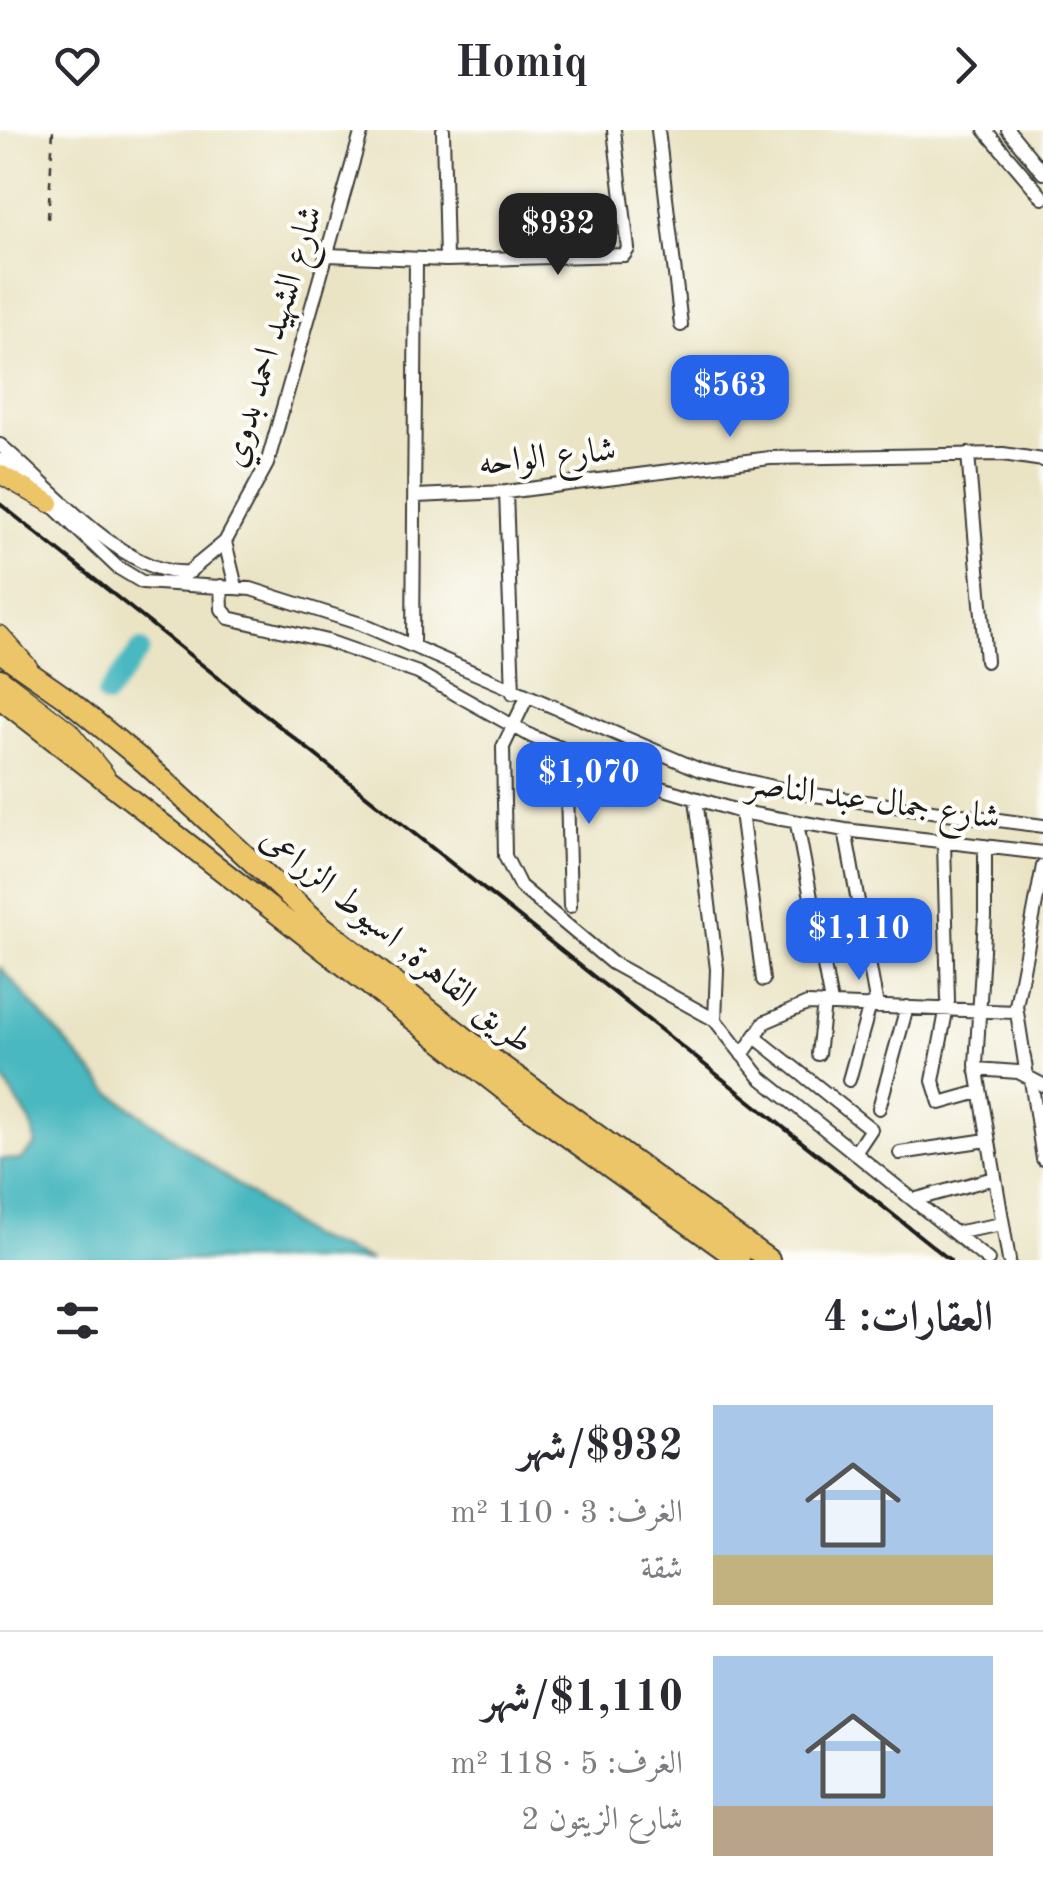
<!DOCTYPE html>
<html lang="ar">
<head>
<meta charset="utf-8">
<style>
	body { margin:0; font-family:"Old Standard TT",Amiri,serif; background:#f7f7f7; color:#2b2b33; direction:rtl; height:100vh; display:flex; flex-direction:column; font-size:38px; white-space:nowrap }
	* { box-sizing:border-box; margin:0 }
	p { font-size:32px; color:#7c7c81 }
	.icon { flex:none; width:55px; height:55px; fill:none; stroke:currentColor; stroke-width:2; stroke-linecap:round; stroke-linejoin:round }
	.map { position:relative; height:1130px; overflow:hidden; direction:ltr }
	.panel { display:flex; flex-direction:column; background:#fff; flex:1 }
	.panel>* { flex:none }
	.price { position:absolute; translate:-50% -85px; padding:0 22px; border-radius:20px; background:#2563eb; color:#fff; font-size:32px; line-height:65px; filter:drop-shadow(0 2px 5px #0008) }
	.price::after { content:''; position:absolute; left:50%; top:60px; width:30px; height:22px; margin-left:-15px; background:inherit; clip-path:polygon(0 0,100% 0,50% 100%) }
	.price.on { background:#222; color:#fff }
	ul { padding:0; list-style:none }
	li { display:flex; align-items:center; gap:30px; height:250px; padding:0 50px }
	li+li { border-top:2px solid #e1e1e2 }
	li span { display:grid; place-items:center; flex:none; width:280px; height:200px; border-radius:0px; color:#555 }
	li>.icon { margin-inline-start:auto }
	span .icon { width:120px; height:120px; fill:#fffc; stroke-width:1 }
	li b { font-size:42px }
	h2 { display:flex; justify-content:space-between; align-items:center; height:120px; padding:0 50px; font-size:42px }
	header { display:flex; justify-content:space-between; align-items:center; height:130px; padding:0 50px; background:#fff; font-size:45px; font-weight:600 }
	.map>svg:first-child { display:block }
	.water { fill:#49b8c0; stroke:#326a6e; stroke-width:2.5 }
	.lines { fill:none; stroke-linecap:round; stroke-linejoin:round }
	.river { stroke:#49b8c0; stroke-width:20 }
	.minor-casing { stroke:#3b3a35; stroke-width:16 }
	.major-casing { stroke:#3b3a35; stroke-width:21 }
	.highway-casing { stroke:#3b3a35; stroke-width:24 }
	.path { stroke:#3b3a35; stroke-width:2.5; stroke-dasharray:8 8; stroke-linecap:butt }
	.minor { stroke:#fff; stroke-width:12 }
	.major { stroke:#edc569; stroke-width:18 }
	.highway { stroke:#edc569; stroke-width:20 }
	.rail { stroke:#1c1c1c; stroke-width:4 }
	.labels { text-anchor:middle; stroke-width:8; stroke-linejoin:round; paint-order:stroke }
	.street-label { font-size:35px; fill:#1c1c1c; stroke:#fdfcf7 }
</style>
</head>
<body>
<header><svg class="icon" aria-label="forward" viewBox="0 0 24 24"><path d="M9 5l7 7-7 7"/></svg>Homiq<svg class="icon" aria-label="heart" viewBox="0 0 24 24"><path d="M12 20l-8-8c-3-5 5-10 8-4 3-6 11-1 8 4z"/></svg></header>
<div class="map">
<svg width="1043" height="1130" viewBox="0 0 1043 1130">
	<rect width="100%" height="100%" fill="#fdfcf7"/>
	<filter id="ink" filterUnits="userSpaceOnUse"><feTurbulence type="fractalNoise" baseFrequency=".01" numOctaves="2"/><feDisplacementMap in="SourceGraphic" scale="20" xChannelSelector="R" yChannelSelector="G"/><feConvolveMatrix kernelMatrix="1 2 1 2 8 2 1 2 1" color-interpolation-filters="sRGB"/></filter>
	<filter id="wash" filterUnits="userSpaceOnUse"><feTurbulence type="fractalNoise" baseFrequency=".0048" numOctaves="4" result="noise"/><feDisplacementMap in="SourceGraphic" scale="40" xChannelSelector="R" yChannelSelector="G"/><feGaussianBlur stdDeviation="2.25" result="paint"/><feColorMatrix in="noise" values="0 0 0 0 0 0 0 0 0 0 0 0 0 0 0 0 0 1.4 0 .05"/><feComposite in="paint" operator="in"/></filter>
	<g filter="url(#wash)">
		<rect width="100%" height="100%" fill="#eae4c5"/>
		<path class="water" d="M0,837l110,125 197,144 64,24h-371v-101l20,1 16,-15 -5,-22 -31,-49z"/>
		<g class="lines">
			<path class="river" d="M107,565l33,-45"/>
		</g>
	</g>
	<g filter="url(#ink)">
		<g class="lines">
			<defs>
				<path id="minor" d="M443,0l3,130
					M658,0l23,195
					M985,0l58,68
					M1008,0l35,43
					M329,125l117,5 178,-5 4,-6 -14,-119
					M0,315c48,39 126,134 190,127
					M968,324l18,207
					M0,330l25,21
					M506,362l7,201
					M416,366l90,-4 264,-34 233,-4 40,6
					M44,368l73,69 25,15 109,7 110,35 339,146 99,23 244,33
					M225,412l11,45
					M174,454l51,-42 42,-78 95,-334
					M221,456l1,23 7,9 98,23 91,32 115,64 128,51 80,24 104,18 198,23
					M413,514l3,-385
					M526,569l-23,48 2,109 15,30 92,77 103,57 45,57 228,183
					M566,620l4,156
					M696,669l21,170 -2,51
					M741,682l22,168
					M797,694l34,179
					M845,700l32,176
					M944,712l4,159 -15,80 7,22 39,-11
					M985,716v71l-9,148 33,195
					M755,907l116,92 -16,24
					M818,924l6,-50
					M742,925l23,-33 42,-18 209,8
					M976,939l42,3 25,13
					M1027,946l-11,-70 27,-140
					M849,950l21,-75
					M1031,950l12,79
					M879,978l28,-101
					M900,1023l87,-13
					M913,1070l81,-22
					M954,1103l48,-9"/>
				<path id="major" d="M0,344l50,29
					M0,505l28,32
					M0,548l69,53 36,44"/>
				<path id="highway" d="M0,522l66,46 78,64 179,165 168,131 278,202
					M0,568l521,405 218,157"/>
			</defs>
			<use href="#minor" class="minor-casing"/>
			<use href="#major" class="major-casing"/>
			<use href="#highway" class="highway-casing"/>
			<path class="path" d="M48,89l5,-89"/>
			<use href="#minor" class="minor"/>
			<use href="#major" class="major"/>
			<use href="#highway" class="highway"/>
			<path class="rail" d="M0,374l950,756"/>
		</g>
	</g>
	<g class="labels">
		<g class="street-label">
			<text transform="translate(271 206) rotate(-73)" y="12">شارع الشهيد احمد بدوي</text>
			<text transform="translate(547 325) rotate(-6)" y="12">شارع الواحه</text>
			<text transform="translate(874 669) rotate(8)" y="12">شارع جمال عبد الناصر</text>
			<text transform="translate(398 809) rotate(39)" y="12">طريق القاهرة, اسيوط الزراعى</text>
		</g>
	</g>
</svg>
<b class="price on" style="left:558px;top:148px">$932</b>
<b class="price" style="left:730px;top:310px">$563</b>
<b class="price" style="left:589px;top:697px">$1,070</b>
<b class="price" style="left:859px;top:853px">$1,110</b>
</div>
<section class="panel">
<h2>العقارات: 4<svg class="icon" aria-label="filters" viewBox="0 0 24 24"><path d="M4 7h16M4 17h16"/><circle cx="9" cy="7" r="2"/><circle cx="15" cy="17" r="2"/></svg></h2>
<ul>
<li><span style="background:linear-gradient(#a9c7e8 75%,#c2b280 0)"><svg class="icon" aria-label="home" viewBox="0 0 24 24"><path d="M3 11l9-7 9 7M6 9v11h12V9"/></svg></span><div><b>$932/شهر</b><p>الغرف: 3 · 110 m²</p><p>شقة</p></div></li>
<li><span style="background:linear-gradient(#a9c7e8 75%,#b9a48a 0)"><svg class="icon" aria-label="home" viewBox="0 0 24 24"><path d="M3 11l9-7 9 7M6 9v11h12V9"/></svg></span><div><b>$1,110/شهر</b><p>الغرف: 5 · 118 m²</p><p>شارع الزيتون 2</p></div></li>
</ul>
</section>
</body>
</html>
